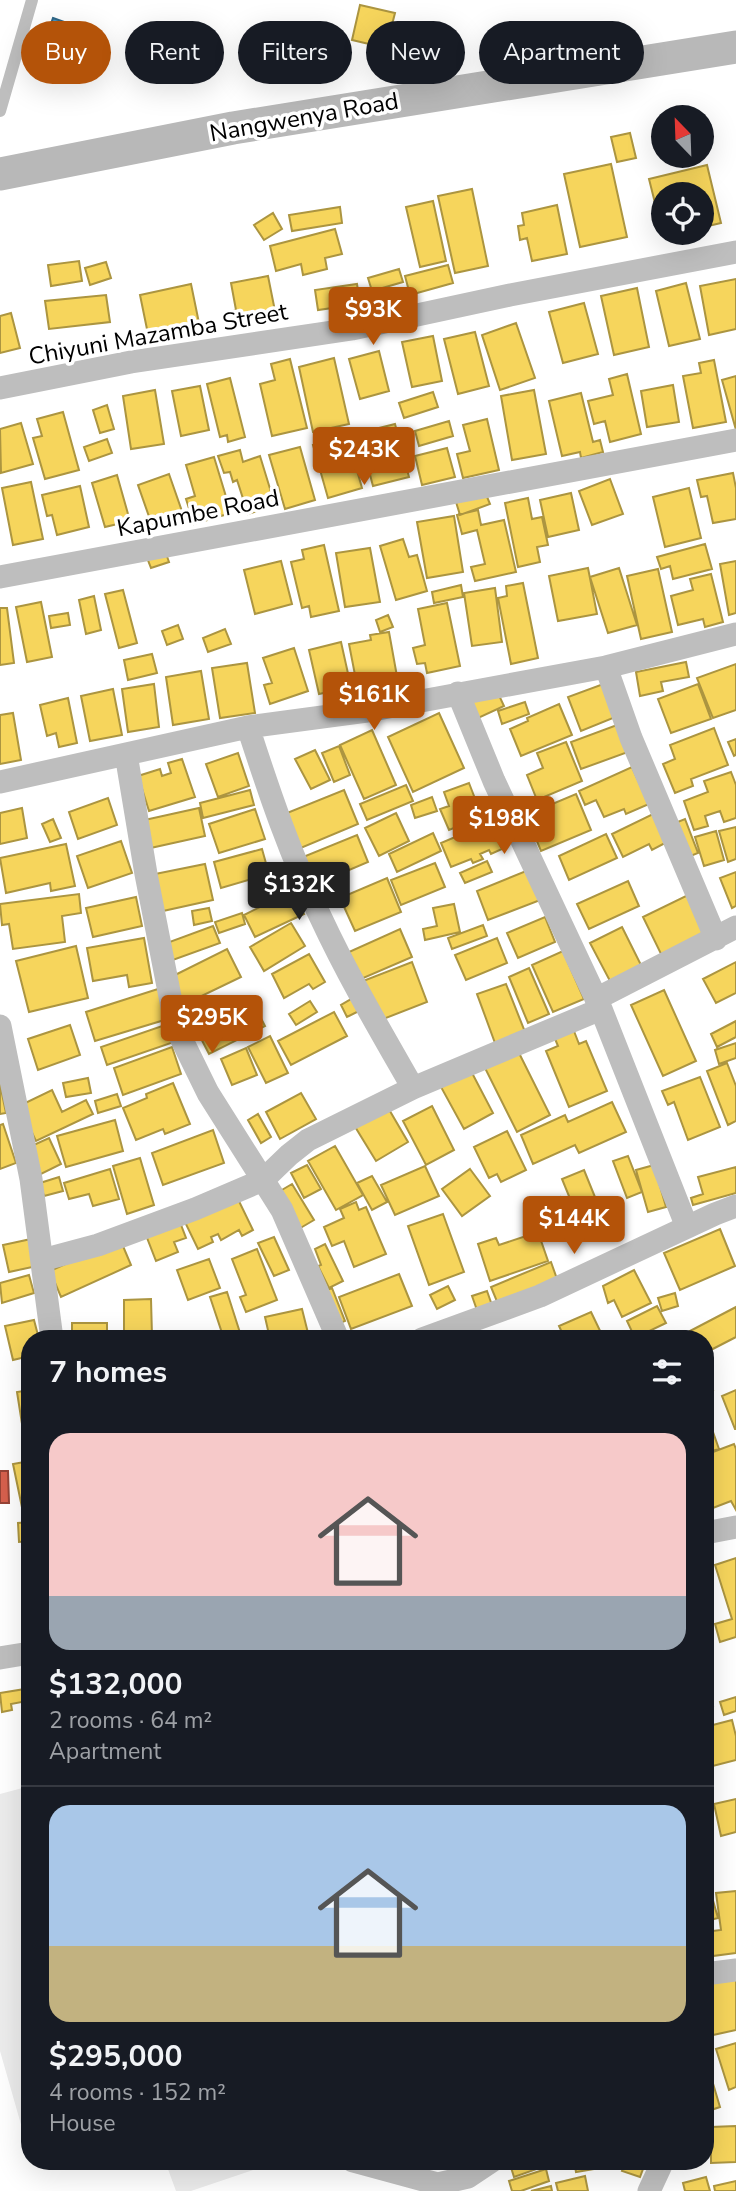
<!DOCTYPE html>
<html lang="en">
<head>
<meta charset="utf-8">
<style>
	body { margin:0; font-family:"Nunito Sans",sans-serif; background:#20242c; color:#f1f3f6; height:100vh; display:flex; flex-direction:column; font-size:26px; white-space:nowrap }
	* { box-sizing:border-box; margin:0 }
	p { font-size:23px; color:#9ea1a6 }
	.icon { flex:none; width:38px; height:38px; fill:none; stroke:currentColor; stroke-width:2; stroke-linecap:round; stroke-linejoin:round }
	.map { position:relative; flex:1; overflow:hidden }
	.drawer { position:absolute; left:21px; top:1330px; width:693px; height:840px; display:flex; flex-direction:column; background:#171b24; border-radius:28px; box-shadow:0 7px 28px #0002 }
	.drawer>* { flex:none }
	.guide { position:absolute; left:21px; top:21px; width:695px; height:63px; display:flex; gap:14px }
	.needle { width:46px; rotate:337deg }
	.buttons { position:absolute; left:651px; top:105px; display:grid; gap:14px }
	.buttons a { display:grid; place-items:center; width:63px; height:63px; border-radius:50%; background:#171b24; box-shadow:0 7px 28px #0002; font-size:35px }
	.price { position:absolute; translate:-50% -60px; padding:0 16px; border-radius:7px; background:#b45309; color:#fff; font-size:23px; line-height:46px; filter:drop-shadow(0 2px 4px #0008) }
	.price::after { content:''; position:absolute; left:50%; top:42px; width:21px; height:16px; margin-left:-10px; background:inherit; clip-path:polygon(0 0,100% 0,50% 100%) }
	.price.on { background:#222; color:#fff }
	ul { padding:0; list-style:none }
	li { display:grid; align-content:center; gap:14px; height:371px; padding:0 28px }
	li+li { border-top:2px solid #363941 }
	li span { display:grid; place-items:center; height:217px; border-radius:21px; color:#555 }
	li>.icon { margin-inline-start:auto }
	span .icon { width:126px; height:126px; fill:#fffc; stroke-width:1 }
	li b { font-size:30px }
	h2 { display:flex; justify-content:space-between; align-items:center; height:84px; padding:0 28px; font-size:30px }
	.chip { padding:0 24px; border-radius:32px; background:#171b24; box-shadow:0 7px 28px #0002; font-size:24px; line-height:63px }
	.chip.on { background:#b45309; color:#fff }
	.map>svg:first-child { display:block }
	.green { fill:#ececec }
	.homes { fill:#f6d55c; stroke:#ac9540; stroke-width:2 }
	.shops { fill:#d6604d; stroke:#964336; stroke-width:2 }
	.schools { fill:#4393c3; stroke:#2f6788; stroke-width:2 }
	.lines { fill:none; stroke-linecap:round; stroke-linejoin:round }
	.service { stroke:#bebebe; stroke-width:12 }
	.minor { stroke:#bebebe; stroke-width:23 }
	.secondary { stroke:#b8b8b8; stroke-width:33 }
	.labels { text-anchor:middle; stroke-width:7; stroke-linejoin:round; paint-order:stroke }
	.street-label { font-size:24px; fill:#000; stroke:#fff }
</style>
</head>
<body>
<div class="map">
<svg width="736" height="2191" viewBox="0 0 736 2191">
	<rect width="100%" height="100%" fill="#fff"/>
	<path class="green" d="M30,1786v363h-2l-28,-98v-257z
		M165,2161h115l-89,30h-15z"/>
	<path class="homes" d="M360,5l35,8 -9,35 -34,-8z
		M630,133l6,25 -19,4 -6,-25z
		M611,164l16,73 -47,10 -16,-73z
		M707,165l14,58 -17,4 -2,-33h-39v12l-7,1 -7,-28z
		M472,189l16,77 -33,7 -17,-77z
		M433,201l13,60 -26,6 -14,-60z
		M557,205l10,49 -35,7 -5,-23 -7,2 -2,-14 6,-1 -2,-12z
		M340,207l2,16 -50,8 -3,-16z
		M273,213l9,16 -18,11 -10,-15z
		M335,229l7,25 -17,4 2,11 -24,6 -2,-11 -25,7 -6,-25z
		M79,261l3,20 -31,5 -3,-21z
		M106,262l5,16 -21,7 -5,-17z
		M448,265l5,18 -43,12 -5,-19z
		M399,269l4,13 -31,9 -4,-13z
		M268,276l8,40 -51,10 -2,-13 13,-3 -5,-27z
		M736,279v50l-27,6 -9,-49z
		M686,283l14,56 -31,7 -13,-55z
		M191,284l8,39 -51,11 -8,-39z
		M357,284l3,20 -42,6 -3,-20z
		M637,288l12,59 -35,8 -13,-59z
		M106,295l4,27 -61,7 -4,-28z
		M584,303l14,51 -35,9 -14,-51z
		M11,313l9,35 -20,5v-37z
		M516,323l19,55 -35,12 -18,-55z
		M475,332l14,54 -31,8 -14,-55z
		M433,336l9,45 -30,6 -10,-45z
		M379,351l10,40 -29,8 -11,-40z
		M334,358l15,66 -36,8 -14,-65z
		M290,359l17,69 -35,8 -12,-52 15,-4 -4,-16z
		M714,360l12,62 -33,6 -10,-52 18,-3 -2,-10z
		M627,374l14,60 -31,8 -5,-21 -11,3 -6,-23 25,-6 -4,-16z
		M736,376v54l-14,-50z
		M230,378l15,59 -17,5 -1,-7 -7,2 -13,-53z
		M673,385l6,37 -32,5 -6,-36z
		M200,386l9,44 -28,6 -9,-45z
		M155,390l9,54 -33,5 -8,-53z
		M534,390l12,64 -34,6 -11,-64z
		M433,392l5,15 -34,11 -5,-15z
		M581,393l12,49 7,-2 3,12 -22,6 -1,-6 -18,4 -13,-55z
		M107,405l7,24 -14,4 -7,-23z
		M63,412l16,58 -34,9 -12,-41 9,-2 -5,-17z
		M487,419l12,51 -36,8 -6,-24 13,-3 -7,-26z
		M449,421l4,15 -34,10 -4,-15z
		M21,423l12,41 -32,9 -1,-44z
		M395,424l14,53 -36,9 -14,-53z
		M347,435l15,53 -34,10 -15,-53z
		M107,439l5,14 -23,8 -5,-14z
		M300,447l15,53 -30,9 -16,-54z
		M447,448l8,29 -33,8 -7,-29z
		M240,450l3,12 17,-6 15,49 -27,9 -11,-34 -4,2 -3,-10 -6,1 -6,-17z
		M214,457l17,56 -37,11 -8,-25 9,-3 -9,-31z
		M733,473l3,15v31l-23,4 -6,-27 -6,1 -4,-17z
		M169,474l15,43 -31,11 -15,-43z
		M117,475l13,46 -25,6 -13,-44z
		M610,479l13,35 -31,11 -13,-34z
		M31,482l12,57 -30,6 -11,-57z
		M80,486l9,41 -32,8 -5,-20 -5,1 -5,-21z
		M689,488l12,50 -36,9 -12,-50z
		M485,492l5,12 -30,11 -4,-13z
		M571,493l8,37 -31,7 -8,-37z
		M528,498l4,21 10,-2 6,28 -11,2 3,15 -22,5 -13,-64z
		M478,510l3,15 23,-5 12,52 -41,9 -4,-14 14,-3 -8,-34 -15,4 -5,-19z
		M454,516l9,56 -36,6 -10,-56z
		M403,539l6,18 8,-2 10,36 -31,9 -16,-54z
		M705,544l7,25 -39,10 -3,-13 -9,3 -4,-12z
		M324,545l15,66 -28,6 -2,-11 -7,2 -11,-46 13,-3 -2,-9z
		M164,548l5,14 -18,6 -5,-13z
		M370,548l10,54 -35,5 -9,-54z
		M281,561l11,43 -37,10 -11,-44z
		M736,561v52l-7,2 -9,-51z
		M588,568l9,46 -39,7 -9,-45z
		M619,568l18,57 -29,8 -18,-56z
		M658,569l14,63 -31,7 -14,-63z
		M711,574l12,48 -18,5 -2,-8 -25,6 -7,-29 22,-6 -3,-11z
		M523,583l15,75 -27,6 -13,-66 9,-2 -1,-10z
		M461,585l2,12 -29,6 -2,-11z
		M495,588l7,54 -30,4 -8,-53z
		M123,590l14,53 -18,5 -14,-54z
		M94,596l7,34 -15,4 -7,-34z
		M41,602l11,55 -25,5 -11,-55z
		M447,603l13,63 -33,7 -2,-10 -8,1 -4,-16 12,-3 -7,-36z
		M0,608h7l7,55 -14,2z
		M68,613l2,12 -19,3 -2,-12z
		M388,615l5,12 -13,5 -4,-12z
		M178,625l5,14 -16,6 -5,-14z
		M225,629l6,15 -23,8 -5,-14z
		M389,632l9,50 -33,6 -3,-14 -7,1 -6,-31 22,-4 -1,-5z
		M341,642l10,45 -32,7 -10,-44z
		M294,648l14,43 -38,13 -6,-19 8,-2 -9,-25z
		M152,654l5,19 -29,7 -4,-20z
		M686,662l3,15 -28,5 2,9 -23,5 -4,-24z
		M247,663l8,50 -35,5 -8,-50z
		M736,664v46l-23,8 -16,-40z
		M201,671l8,48 -36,6 -7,-48z
		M606,683l12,33 -37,15 -13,-34z
		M154,684l5,43 -31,5 -6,-43z
		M698,684l13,35 -40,14 -13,-34z
		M113,689l9,46 -32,6 -9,-45z
		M496,689l8,17 -28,13 -8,-17z
		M68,698l9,45 -18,4 -3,-14 -9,3 -7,-31z
		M525,702l4,12 -27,10 -4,-13z
		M559,704l13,31 -51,21 -11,-27 18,-8 -1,-3z
		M13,713l8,47 -21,4v-49z
		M439,713l25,55 -51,24 -25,-55z
		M617,725l11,27 -47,17 -10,-27z
		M714,728l14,37 -37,14 2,7 -18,7 -12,-29 12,-5 -5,-14z
		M372,730l24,55 -32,14 -24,-54z
		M736,739v16l-2,1 -6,-14z
		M566,742l16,39 -45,19 -10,-25 16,-7 -6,-15z
		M339,746l11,29 -16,7 -12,-29z
		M315,750l15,30 -19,9 -16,-30z
		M238,753l11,33 -31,11 -12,-33z
		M182,759l13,38 -46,14 -11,-35 22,-7 2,7 9,-3 -3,-10z
		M632,767l17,37 -23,10 -2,-5 -20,8 -8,-17 -11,5 -6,-14z
		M731,772l5,13v33l-12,4 -4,-11 -15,5 3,10 -14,4 -10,-29 24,-9 -4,-11z
		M469,783l15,39 -8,3 -2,-5 -25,10 -9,-21 9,-3 -5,-14z
		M406,785l7,16 -46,19 -7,-16z
		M250,790l4,15 -51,13 -3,-15z
		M344,790l14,34 -62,26 -14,-35z
		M576,794l15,36 -50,21 -15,-36z
		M432,797l5,14 -22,7 -4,-13z
		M108,798l9,27 -39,14 -9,-27z
		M22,808l5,30 -27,6v-31z
		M199,808l6,28 -59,13 -6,-28z
		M255,809l10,30 -46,14 -10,-29z
		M396,813l13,28 -30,15 -14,-28z
		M653,814l14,28 -15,8 -3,-6 -26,13 -11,-23z
		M53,819l8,19 -11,4 -8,-18z
		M685,819l13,34 -15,6 -13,-34z
		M490,822l12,27 -11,5 -2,-4 -9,4 3,5 -10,4 -2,-4 -20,8 -10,-24z
		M736,827v32l-8,3 -9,-31z
		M716,831l8,29 -20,6 -9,-29z
		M433,833l8,18 -44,21 -8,-18z
		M606,834l11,24 -48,22 -10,-24z
		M357,835l11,27 -54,23 -11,-28z
		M121,841l11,32 -44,15 -11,-32z
		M66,844l9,42 -24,5 -1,-8 -44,10 -6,-35z
		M262,849l7,25 -48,14 -7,-26z
		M487,861l5,11 -27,11 -5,-10z
		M435,863l10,24 -44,18 -10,-25z
		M205,864l8,36 -50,11 -8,-37z
		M531,869l12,30 -55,21 -11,-29z
		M736,872v34l-4,2 -12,-30z
		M387,878l14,34 -46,19 -15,-33z
		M628,881l11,25 -50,23 -12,-25z
		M292,891l12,23 -49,23 -11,-22z
		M79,894l2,19 -19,3 3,26 -52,7 -4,-25 -7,1 -2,-21z
		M688,895l21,41 -46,22 -20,-41z
		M136,897l6,29 -49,11 -7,-29z
		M454,904l6,28 -35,8 -2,-11 14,-3 -4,-18z
		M209,908l3,13 -18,4 -2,-14z
		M242,913l3,11 -26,9 -4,-11z
		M545,917l10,25 -37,16 -11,-25z
		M291,923l14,23 -41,25 -14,-24z
		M483,925l4,11 -35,13 -4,-11z
		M213,926l7,17 -50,18 -6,-17z
		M622,927l19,38 -31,16 -20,-38z
		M400,929l12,28 -51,22 -12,-27z
		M144,938l8,45 -23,4 -2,-12 -34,6 -6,-33z
		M497,938l10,25 -41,17 -11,-25z
		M76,946l12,52 -59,14 -13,-51z
		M227,949l14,28 -58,28 -14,-27z
		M563,951l21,48 -31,13 -21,-47z
		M309,954l16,28 -12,7 -4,-5 -25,14 -12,-24z
		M412,962l15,40 -49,19 -15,-40z
		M736,962v31l-20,10 -13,-24z
		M529,968l20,46 -21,9 -19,-46z
		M506,984l19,48 -30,11 -18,-49z
		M161,988l10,30 -76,23 -9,-29z
		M664,990l32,71 -33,15 -32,-71z
		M353,998l6,13 -12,6 -6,-12z
		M251,999l14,27 -56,28 -14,-27z
		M310,1001l7,11 -21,13 -7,-11z
		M334,1012l13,24 -56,29 -13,-24z
		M736,1021v16l-19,10 -6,-13z
		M168,1024l6,18 -67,23 -6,-18z
		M70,1025l10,30 -42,15 -10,-31z
		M572,1026l7,18 7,-3 21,50 -38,16 -23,-56 12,-5 -5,-12z
		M270,1036l18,37 -22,10 -18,-36z
		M736,1043v15l-17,6 -4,-14z
		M172,1047l9,27 -58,21 -9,-27z
		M246,1048l11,27 -25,10 -11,-26z
		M518,1051l32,64 -33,17 -32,-64z
		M727,1063l9,23v35l-8,4 -21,-54z
		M471,1071l22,42 -29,16 -23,-42z
		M700,1077l20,50 -32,13 -14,-38 -6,3 -6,-14z
		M88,1078l3,15 -25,4 -3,-14z
		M173,1083l17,41 -25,10 -2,-5 -27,11 -13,-32 24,-10 -1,-4z
		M0,1084l6,29 -6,1z
		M52,1090l10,22 24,-12 7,14 -57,27 -17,-35z
		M301,1093l15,26 -36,20 -14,-27z
		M117,1094l4,12 -23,7 -3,-12z
		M612,1102l14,30 -47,21 -4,-8 -42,19 -12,-29 44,-20 3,7z
		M387,1106l21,36 -32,19 -22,-36z
		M432,1106l22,44 -28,15 -23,-44z
		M258,1114l13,23 -10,6 -13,-23z
		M115,1120l8,31 -57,16 -9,-31z
		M3,1124l13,39 -16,6v-44z
		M213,1130l11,33 -61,22 -11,-32z
		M507,1131l19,39 -25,12 -4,-8 -8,4 -15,-31z
		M49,1138l12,26 -22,11 -12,-27z
		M335,1146l28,49 -27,15 -28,-49z
		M628,1156l14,36 -15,6 -14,-37z
		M140,1158l14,47 -27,9 -14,-48z
		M307,1165l14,24 -17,9 -13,-25z
		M654,1165l12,42 -18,5 -12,-42z
		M425,1166l14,30 -44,19 -14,-30z
		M736,1167v26l-43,12 -2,-7 12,-4 -5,-17z
		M110,1169l9,30 -26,7 -4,-12 -20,5 -5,-16z
		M470,1169l20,27 -28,20 -20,-27z
		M584,1170l13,32 -22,9 -13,-32z
		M372,1176l15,26 -15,8 -15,-27z
		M59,1177l4,14 -19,5 -4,-13z
		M292,1184l22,36 -17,10 -22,-36z
		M235,1193l18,37 -11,6 -3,-6 -18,10 -3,-6 -7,3 2,5 -15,7 -15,-31z
		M560,1197l9,24 -16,5 -3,-8 -10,3 -5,-14z
		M356,1202l3,8 7,-3 20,47 -32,13 -10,-26 -12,5 -8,-19 20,-9 -4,-9z
		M443,1214l21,58 -35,13 -21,-59z
		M178,1217l8,21 -12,4 4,10 -22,9 -12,-31z
		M720,1229l15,37 -55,24 -16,-37z
		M538,1232l10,29 -58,20 -12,-37 18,-6 3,7z
		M274,1237l15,33 -15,6 -16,-33z
		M31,1239l6,27 -28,6 -6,-27z
		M120,1239l11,26 -70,32 -11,-26z
		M325,1244l18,37 -14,7 -11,-22 3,-1 -6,-16z
		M257,1249l20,51 -31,12 -6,-15 6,-2 -14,-36z
		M209,1259l11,29 -32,12 -11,-30z
		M551,1262l6,17 -59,25 -7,-17z
		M634,1270l17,33 -29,14 -8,-17 -6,3 -5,-17z
		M399,1274l13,32 -61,23 -12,-32z
		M29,1275l5,18 -32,10 -2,-20z
		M448,1286l7,14 -18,9 -7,-14z
		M332,1288l13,33 -10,4 -14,-33z
		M487,1291l6,17 -15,5 -6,-17z
		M227,1292l15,47h-27l8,-3 -13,-39z
		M675,1293l3,13 -16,5 -4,-13z
		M151,1299l1,37h-28v-36z
		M657,1306l9,17 -31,15 -8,-17z
		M736,1307v30l-31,16v-14h-11l-4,-8z
		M302,1309l7,28 -39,2 -5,-22z
		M591,1312l13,27h-39l-6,-13z
		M34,1320l5,19h-9v17l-17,4 -8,-34z
		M72,1323h35v16h-35z
		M705,1373l8,17 -8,3z
		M30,1390v39l-7,1 -6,-38z
		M736,1390v39h-1l-13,-33z
		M713,1432l6,17 -14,4v-18z
		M734,1444l2,5v61l-5,-9 -26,10v-56z
		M30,1461v55l-6,1 -11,-53z
		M30,1522v19l-11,1 -1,-19z
		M736,1558v79l-16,5 -5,-18 17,-5 -17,-54z
		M705,1572h4l4,42 -3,1 1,10 -6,1z
		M707,1661l6,45h-8v-44z
		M25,1689l2,12 -16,3 1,6 -10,2 -2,-19z
		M736,1697v14l-12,4 -4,-13z
		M732,1720l4,16v24l-31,8v-41z
		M736,1799v33l-15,4 -7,-32z
		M705,1857l6,27 -6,1z
		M736,1891v62l-31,4v-25l16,-2 -5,-37z
		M712,1897l6,21 -12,3 -1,-22z
		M736,1974v56l-23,5 -8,-39v-16z
		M736,2043v44l-7,3 -13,-41z
		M709,2070l11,37 -15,5v-41z
		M736,2126v36l-25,1v-36z
		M509,2161h41l1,3 -37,13z
		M574,2161h31l1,6 -30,5z
		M626,2161h20l-6,16 -18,-6z
		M546,2169l3,12 -28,10h-9l-3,-10z
		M585,2176l3,15h-30l-2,-8z
		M706,2177l4,14h-25l-2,-8z
		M736,2181v10h-21l-1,-5z
		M551,2186l1,5h-21z"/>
	<path class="shops" d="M0,1471h8l1,32h-9z"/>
	<path class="schools" d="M53,18l48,17 -12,34 -48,-17z"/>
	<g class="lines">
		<path class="service" d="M0,111l32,-111"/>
		<path class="minor" d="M0,388l131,-26 221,-33 158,-34 226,-43
			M0,577l736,-137
			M606,667l25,71 85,201
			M458,693l36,88 107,228 86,218
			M248,727c21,65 43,130 73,191 27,58 60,114 92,170
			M126,754l20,120 27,138 8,26 27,55 74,117 56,129
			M0,782l248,-55 119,-16 239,-44 130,-33
			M596,999l140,-72
			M0,1026l31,153 21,160
			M42,1260l56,-15 97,-36 68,-29 26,-25 19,-15 105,-52 188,-79
			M422,1339l118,-43 175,-82 21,-8
			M705,1533l31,-6
			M0,1658l30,-5
			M705,1974l31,-4
			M353,2161l85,23 30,-7 24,-16
			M649,2191l14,-30"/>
		<path class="secondary" d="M0,174l233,-46 503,-81"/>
	</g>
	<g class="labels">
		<g class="street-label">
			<text transform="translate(304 117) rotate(-10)" y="8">Nangwenya Road</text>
			<text transform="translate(158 334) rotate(-10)" y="8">Chiyuni Mazamba Street</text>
			<text transform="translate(198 513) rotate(-11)" y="8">Kapumbe Road</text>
		</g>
	</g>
</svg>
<div class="buttons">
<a><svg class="needle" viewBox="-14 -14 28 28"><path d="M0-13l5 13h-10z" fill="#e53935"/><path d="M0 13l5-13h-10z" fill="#9ea1a6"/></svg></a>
<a><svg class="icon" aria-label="locate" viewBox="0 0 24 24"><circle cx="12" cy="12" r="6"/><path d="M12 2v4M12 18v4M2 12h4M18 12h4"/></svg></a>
</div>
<b class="price" style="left:373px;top:347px">$93K</b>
<b class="price" style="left:364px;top:487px">$243K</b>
<b class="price" style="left:374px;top:732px">$161K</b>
<b class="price" style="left:504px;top:856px">$198K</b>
<b class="price on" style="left:299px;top:922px">$132K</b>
<b class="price" style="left:212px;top:1055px">$295K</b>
<b class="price" style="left:574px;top:1256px">$144K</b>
<div class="guide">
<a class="chip on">Buy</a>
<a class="chip">Rent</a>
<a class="chip">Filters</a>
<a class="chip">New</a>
<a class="chip">Apartment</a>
</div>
<section class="drawer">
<h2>7 homes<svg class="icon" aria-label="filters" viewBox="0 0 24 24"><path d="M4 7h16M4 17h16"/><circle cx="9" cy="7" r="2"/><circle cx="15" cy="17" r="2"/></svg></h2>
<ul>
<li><span style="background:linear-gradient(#f6c9c9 75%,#9aa5b1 0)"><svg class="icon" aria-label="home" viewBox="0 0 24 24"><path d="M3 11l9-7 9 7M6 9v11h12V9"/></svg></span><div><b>$132,000</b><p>2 rooms · 64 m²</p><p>Apartment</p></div></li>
<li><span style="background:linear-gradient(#a9c7e8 65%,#c2b280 0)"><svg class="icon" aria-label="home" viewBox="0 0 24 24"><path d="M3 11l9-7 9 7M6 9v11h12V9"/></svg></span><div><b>$295,000</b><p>4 rooms · 152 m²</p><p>House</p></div></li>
</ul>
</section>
</div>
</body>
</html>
